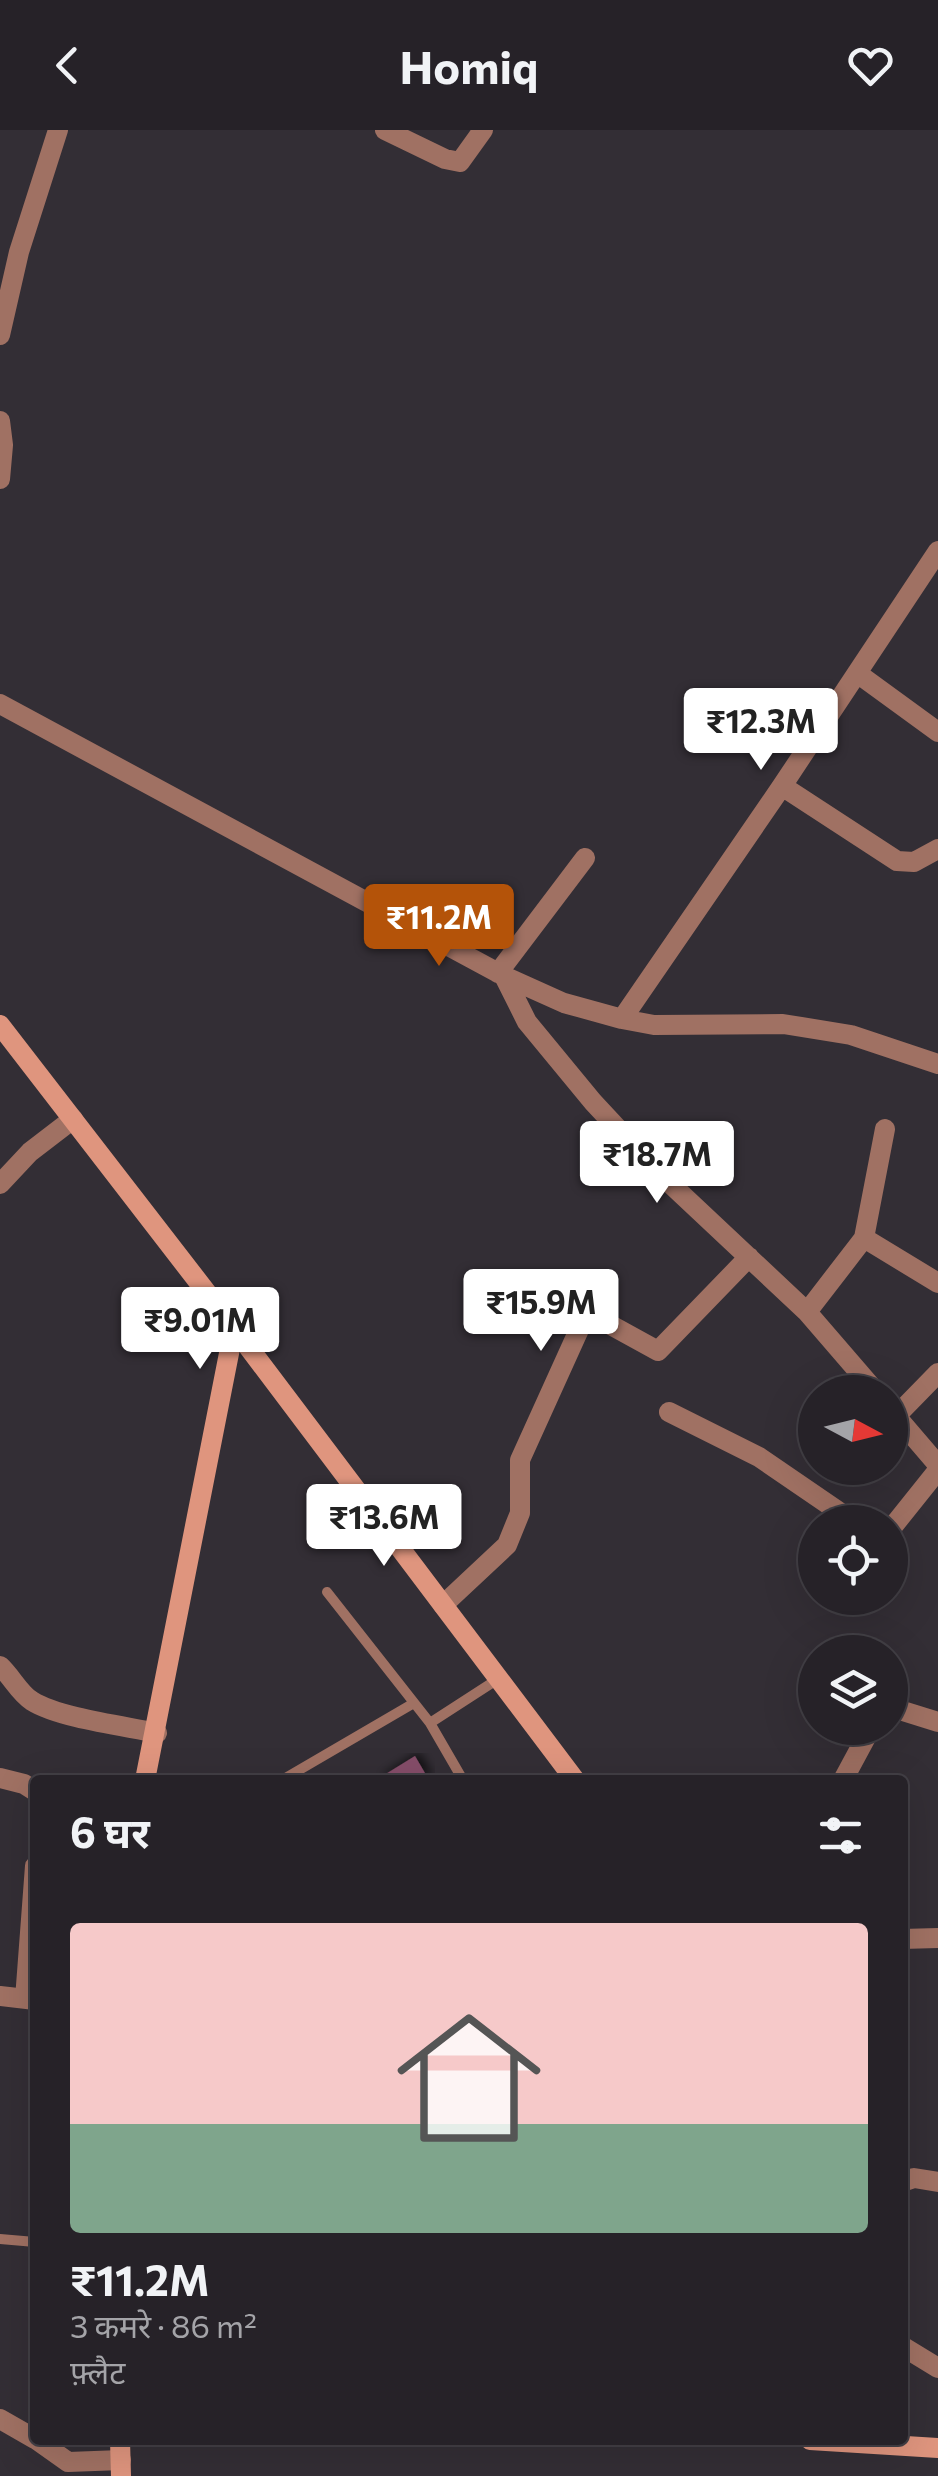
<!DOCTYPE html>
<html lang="hi">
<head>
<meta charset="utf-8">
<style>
	body { margin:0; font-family:Commissioner,"Noto Sans Devanagari",sans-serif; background:#322f34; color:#f1f3f6; height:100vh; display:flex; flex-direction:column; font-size:38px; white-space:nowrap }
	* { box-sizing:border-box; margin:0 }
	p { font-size:32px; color:#a4a4a8 }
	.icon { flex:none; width:55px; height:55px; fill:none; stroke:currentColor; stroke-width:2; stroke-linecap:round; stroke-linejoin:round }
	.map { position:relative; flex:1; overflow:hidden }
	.sheet { position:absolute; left:30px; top:1645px; width:878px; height:670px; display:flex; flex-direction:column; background:#262228; border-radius:10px; box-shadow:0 10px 40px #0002,0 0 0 2px #423f45 }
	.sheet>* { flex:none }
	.needle { width:65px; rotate:97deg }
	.tools { position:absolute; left:798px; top:1245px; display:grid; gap:20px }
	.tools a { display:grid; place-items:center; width:110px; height:110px; border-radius:50%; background:#262228; box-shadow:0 10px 40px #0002,0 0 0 2px #423f45; font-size:50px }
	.price { position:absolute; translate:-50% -85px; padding:0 22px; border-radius:10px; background:#fff; color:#222; font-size:32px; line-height:65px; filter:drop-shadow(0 2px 5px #0008) }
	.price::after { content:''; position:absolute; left:50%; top:60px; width:30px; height:22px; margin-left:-15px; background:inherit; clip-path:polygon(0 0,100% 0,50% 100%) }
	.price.active { background:#b45309; color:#fff }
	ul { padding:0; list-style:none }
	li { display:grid; align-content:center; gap:20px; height:530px; padding:0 40px }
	li span { display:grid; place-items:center; height:310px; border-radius:10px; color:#555 }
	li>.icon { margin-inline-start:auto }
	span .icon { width:180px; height:180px; fill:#fffc; stroke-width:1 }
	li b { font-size:42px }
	h2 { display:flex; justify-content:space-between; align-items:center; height:120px; padding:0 40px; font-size:42px }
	header { display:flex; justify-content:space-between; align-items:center; height:130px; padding:0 40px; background:#262228; font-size:45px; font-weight:700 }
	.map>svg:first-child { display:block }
	.building { fill:#854e69; filter:url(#shadow) }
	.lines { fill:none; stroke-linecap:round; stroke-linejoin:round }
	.lane { stroke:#a07163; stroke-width:10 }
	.street { stroke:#a07163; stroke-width:20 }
	.secondary { stroke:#df957e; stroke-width:20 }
</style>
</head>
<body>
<header><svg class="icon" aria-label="back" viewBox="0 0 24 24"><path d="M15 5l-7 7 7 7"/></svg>Homiq<svg class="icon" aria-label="heart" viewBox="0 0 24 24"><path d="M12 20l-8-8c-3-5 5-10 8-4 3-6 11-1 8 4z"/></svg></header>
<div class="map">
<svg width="938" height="2346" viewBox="0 0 938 2346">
	<defs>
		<filter id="shadow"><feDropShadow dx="4.5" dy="-4.5" stdDeviation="5" flood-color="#0009"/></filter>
	</defs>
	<rect width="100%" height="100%" fill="#332e35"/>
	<path class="building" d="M415,1626l14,24h-53z"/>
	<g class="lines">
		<path class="lane" d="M327,1462l103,131 33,57
			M430,1593l68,-44
			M282,1650l132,-77
			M0,2109l35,3"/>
		<path class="street" d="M385,0l60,29 15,3 23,-32
			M0,205l19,-83 39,-122
			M0,291l3,24 -3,34
			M857,543l81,59
			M0,574l504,272 60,27 58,16 32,6 129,-1 68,11 87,29
			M782,656l115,75 17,1 24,-13
			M498,843l87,-115
			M504,846l23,46 66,80 67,72 147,138 69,80
			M622,889l160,-233 156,-235
			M0,1054l30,-32 43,-33
			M864,1108l74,45
			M807,1182l57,-74 21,-109
			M890,1279l48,56
			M669,1282l90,45 95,65
			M896,1286l42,-43
			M890,1400l48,-60
			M443,1475l64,-60 13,-32v-53l67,-148 71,39 91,-94
			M0,1536c11,10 20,28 32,35 27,17 92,25 125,32
			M890,1577l48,15
			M0,1648l24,6 11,7
			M843,1650l28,-52
			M902,1809l36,-1
			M0,1866l35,4
			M25,1869l10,-133
			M902,2052l12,-4 24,4
			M902,2216l36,22
			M0,2289l35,20
			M37,2310l31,22 53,-2"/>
		<path class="secondary" d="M0,895l234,303 -89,452
			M234,1198l341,452
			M120,2310l1,36
			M810,2310l128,8"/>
	</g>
</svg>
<div class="tools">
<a><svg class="needle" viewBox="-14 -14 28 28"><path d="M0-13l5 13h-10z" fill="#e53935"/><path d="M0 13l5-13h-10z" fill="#a4a4a8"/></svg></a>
<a><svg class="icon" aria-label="locate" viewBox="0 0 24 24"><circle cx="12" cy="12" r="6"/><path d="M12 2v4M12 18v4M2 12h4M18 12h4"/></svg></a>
<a><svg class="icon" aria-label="layers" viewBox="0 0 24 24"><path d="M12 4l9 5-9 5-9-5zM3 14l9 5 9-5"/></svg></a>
</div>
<b class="price" style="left:761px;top:643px">₹12.3M</b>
<b class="price active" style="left:439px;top:839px">₹11.2M</b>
<b class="price" style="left:657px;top:1076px">₹18.7M</b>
<b class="price" style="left:541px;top:1224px">₹15.9M</b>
<b class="price" style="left:200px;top:1242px">₹9.01M</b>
<b class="price" style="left:384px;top:1439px">₹13.6M</b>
<section class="sheet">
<h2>6 घर<svg class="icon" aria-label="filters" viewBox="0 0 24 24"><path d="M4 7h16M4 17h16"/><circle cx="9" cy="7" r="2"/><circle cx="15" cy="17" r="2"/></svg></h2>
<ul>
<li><span style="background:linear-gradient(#f6c9c9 65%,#7fa58c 0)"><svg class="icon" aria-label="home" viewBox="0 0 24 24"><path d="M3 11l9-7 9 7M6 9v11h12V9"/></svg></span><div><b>₹11.2M</b><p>3 कमरे · 86 m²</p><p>फ़्लैट</p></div></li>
</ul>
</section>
</div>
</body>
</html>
